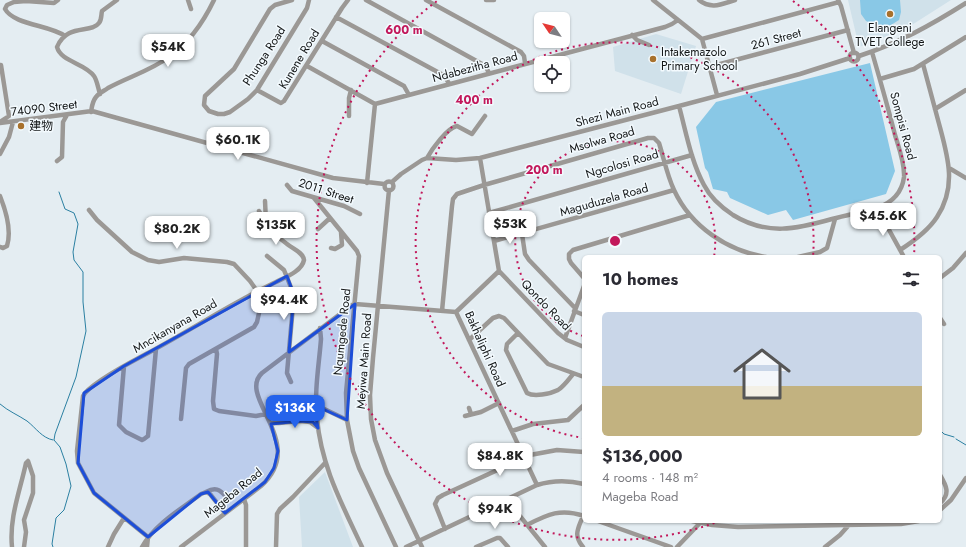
<!DOCTYPE html>
<html lang="en">
<head>
<meta charset="utf-8">
<style>
	body { margin:0; font-family:Jost,"Noto Sans SC",sans-serif; background:#f2f2f3; color:#2b2b33; height:100vh; display:flex; flex-direction:column; font-size:15px; white-space:nowrap }
	* { box-sizing:border-box; margin:0 }
	p { font-size:13px; color:#7c7c81 }
	.icon { flex:none; width:22px; height:22px; fill:none; stroke:currentColor; stroke-width:2; stroke-linecap:round; stroke-linejoin:round }
	.map { position:relative; flex:1; overflow:hidden }
	.details { position:absolute; left:582px; top:255px; width:360px; height:268px; display:flex; flex-direction:column; background:#fff; border-radius:6px; box-shadow:0 1px 3px #0004 }
	.details>* { flex:none }
	.needle { width:26px; rotate:305deg }
	.tools { position:absolute; left:534px; top:12px; display:grid; gap:8px }
	.tools a { display:grid; place-items:center; width:36px; height:36px; border-radius:6px; background:#fff; box-shadow:0 1px 3px #0004; font-size:20px }
	.price { position:absolute; translate:-50% -34px; padding:0 9px; border-radius:8px; background:#fff; color:#222; font-size:13px; line-height:26px; filter:drop-shadow(0 1px 2px #0008) }
	.price::after { content:''; position:absolute; left:50%; top:24px; width:12px; height:9px; margin-left:-6px; background:inherit; clip-path:polygon(0 0,100% 0,50% 100%) }
	.price.active { background:#2563eb; color:#fff }
	ul { padding:0; list-style:none }
	li { display:grid; align-content:center; gap:8px; height:212px; padding:0 20px }
	li span { display:grid; place-items:center; height:124px; border-radius:6px; color:#555 }
	li>.icon { margin-inline-start:auto }
	span .icon { width:72px; height:72px; fill:#fffc; stroke-width:1 }
	li b { font-size:17px }
	h2 { display:flex; justify-content:space-between; align-items:center; height:48px; padding:0 20px; font-size:17px }
	.map>svg:first-child { display:block }
	.built { fill:#d0e1ea }
	.green { fill:#89c8e6 }
	.lines { fill:none; stroke-linecap:round; stroke-linejoin:round }
	.stream { stroke:#2b80a2; stroke-width:1 }
	.minor { stroke:#9b9895; stroke-width:4.5 }
	.marked { fill:#1d4ed8; fill-opacity:0.2; stroke:#1d4ed8; stroke-width:3; stroke-linejoin:round }
	.ring { fill:none; stroke:#c2185b; stroke-width:2; stroke-dasharray:2 4 }
	.poi-dot { fill:#a8712d; stroke:#f3fafe; stroke-width:1.5 }
	.labels { text-anchor:middle; stroke-width:3; stroke-linejoin:round; paint-order:stroke }
	.poi-label { font-size:12px; fill:#131617; stroke:#f3fafe; text-anchor:start }
	.street-label { font-size:12px; fill:#131617; stroke:#f3fafe }
	.centre { fill:#c2185b; stroke:#f3fafe; stroke-width:2 }
	.ring-label { font-size:12px; text-anchor:middle; font-weight:bold; fill:#c2185b; stroke:#f3fafe; stroke-width:3; stroke-linejoin:round; paint-order:stroke }
</style>
</head>
<body>
<div class="map">
<svg width="966" height="547" viewBox="0 0 966 547">
	<rect width="100%" height="100%" fill="#e4edf2"/>
	<path class="built" d="M848,0h103l-44,28 -48,19z
		M656,34l40,12 -15,48 -66,-23 -2,-24z
		M325,472l28,75h-51l-3,-50z"/>
	<path class="green" d="M860,0h40l1,12 -2,8 -8,5 -11,2 -14,-6 -5,-7z
		M870,63l25,108 -9,23 -93,26 -7,-10 -18,5 -38,-17 -3,-6 -14,-3 -5,-17 -3,-4 -9,-41 20,-25z"/>
	<g class="lines">
		<path class="stream" d="M0,404c8,7 18,11 27,17 9,7 15,17 26,19
			M940,430l4,4 10,3
			M956,439l10,6
			M53,547l-1,-3 4,-26 8,-8 7,-24 -5,-22 -6,-17 -6,-7 1,-6 21,-57 10,-46 -3,-29v-30l-9,-12 -1,-8 5,-28 -4,-11 -9,-4 -6,-17"/>
		<path class="minor" d="M58,0l-4,3 -28,-2 -12,1 -7,3 -2,4c9,16 45,16 60,27
			M188,0l3,9
			M292,0l-17,5 -5,4 -36,60 -29,27 -1,9 5,6 9,3h6l6,-2 18,-13 9,-9 50,-82 2,-8
			M366,0l116,64 4,3 3,6
			M426,0l95,52 3,4 1,7
			M486,0h8
			M653,0l49,39 15,56
			M699,0c12,10 23,4 36,0
			M838,0l3,6 13,47
			M336,17l109,59 4,8
			M632,35l5,5 12,5
			M702,39l137,-37
			M322,41l82,45 5,9
			M849.5 57a4.5 4.5 0 1 1 9 0a4.5 4.5 0 1 1-9 0Z
			M859,56c40,-13 72,-31 107,-53
			M0,65h1l8,51 -9,6
			M307,66l68,38
			M709,67l139,-37
			M880,79l34,-10 52,-32
			M257,90l22,12 2,1 3,-2 58,-93 6,-8
			M100,94c-2,-6 -3,-14 -6,-18 -9,-13 -33,-14 -37,-29 10,-24 34,-13 42,-24 3,-4 2,-8 3,-12l15,-11
			M679,106c7,26 12,55 25,79 6,12 17,22 29,30 34,21 64,14 99,4 15,-4 30,-7 45,-11 14,-5 25,-15 27,-31 1,-13 -5,-29 -9,-42 -7,-28 -15,-55 -23,-83
			M935,109l31,-19
			M91,112c1,-5 1,-10 5,-15 3,-4 8,-6 12,-9 20,-11 42,-17 61,-31 21,-15 34,-34 45,-57
			M349,116v-18l2,-8
			M0,123l92,-12 241,67 51,6
			M0,154l9,-17 4,-15
			M427,158c5,-9 20,-30 30,-32l15,8 13,-18
			M480,158l19,113 -43,41 81,173
			M57,161l5,-4 1,-35 4,-7
			M949,168l17,10
			M384.5 186a4.5 4.5 0 1 1 9 0a4.5 4.5 0 1 1-9 0Z
			M392,182l9,-8 21,-14 5,-2 29,2 24,-2 199,-52 121,-32 50,-16
			M367,183l8,-79 290,-77 7,-3 6,-4
			M287,185l5,6 52,15 16,8
			M389,190l-16,168 -3,37 1,24 4,21 12,33 35,74
			M0,196c6,15 12,34 7,50l-4,2 -3,-1
			M314,198l43,53 2,5 -13,137 1,27 6,31 6,17 37,79
			M265,201l1,21
			M877,208l27,49
			M89,210l8,10 35,32 16,8 11,2 25,-4 43,4 7,2 16,17 7,10 2,10v12l-2,9 -3,5 -65,37 -3,4 -5,51
			M489,213l203,-58
			M318,229l12,-11
			M522,234l3,20 4,6 46,48
			M494,241l180,-51
			M331,248l4,1 7,-4 -1,-13
			M900,250c14,-9 28,-19 37,-33 21,-32 10,-63 1,-97 -5,-19 -10,-38 -15,-56
			M267,256l17,14 10,25 -7,78 4,9
			M798,257l22,-5 7,-4 8,-29
			M499,271l59,62 9,7 17,7
			M584,278l-13,-15 -2,-4v-5l4,-4 117,-35
			M940,278l13,-10 13,-15
			M442,311l10,-105 1,-7 4,-5 27,-9 164,-47h6l5,5c5,16 8,32 15,47 17,37 54,61 92,67
			M574,311l10,4
			M940,318l4,6
			M320,328l1,11c-2,26 -7,53 -4,79 4,48 25,86 45,129
			M518,333l-11,11 -1,6 21,43c7,4 23,1 31,-3 6,-4 11,-11 15,-16
			M565,338l19,-52
			M469,340l24,-22 6,-2 5,2 44,46 36,13
			M216,349l1,5 -4,47 1,8 5,2 37,5 10,-2
			M124,366l-5,59 7,7 16,8 2,-1 4,-3 8,-87
			M316,405l31,15
			M469,408l2,6
			M465,416l16,-4 18,-9
			M271,424l3,-1h5l21,-2 10,1 8,6
			M512,431l21,-7 35,-4 16,-15
			M940,475c6,10 11,19 0,28
			M206,492c9,-5 14,-3 20,5
			M244,499l2,6v42
			M507,500l38,47
			M940,510l11,-10 15,-22
			M598,521l73,26
			M692,521l20,4 26,2 163,-3 18,-3
			M527,525c21,-11 34,-17 57,-9
			M445,529l-10,-25 3,-6 5,-3 87,-40 27,-5 27,2
			M12,547c-3,-29 8,-56 14,-84l2,-2 5,15v17l-9,27 2,12 -2,15
			M108,547l6,-13 10,-16
			M142,547c13,-23 39,-38 59,-53l5,-2 4,2 15,19
			M147,547l1,-10 -54,-44 -16,-30 -1,-12 6,-55c7,-13 50,-35 65,-43 43,-23 84,-50 128,-71 10,-5 26,-11 28,-22 -1,-8 -11,-11 -17,-16 -13,-9 -20,-19 -28,-33
			M181,547l80,-61c48,-43 -25,-89 1,-113l90,-68 3,-1 101,8
			M276,547l1,-33 3,-5 13,-12 32,-34
			M406,547l131,-62c16,-5 31,-5 47,-1
			M476,547l21,-9h3l8,9
			M583,547c-10,-12 -5,-18 0,-31
			M677,547l23,-24
			M825,547l15,-12 8,-9"/>
	</g>
	<path class="marked" d="M287,276l7,19 -5,57 66,-48 -8,116 -33,-15 4,23 -5,-6 -13,-1 -29,3 7,27 -4,17 -9,14 -40,31 -17,-21 -7,2 -53,43 -54,-44 -16,-30 6,-70 40,-27z"/>
	<g class="ring">
		<path d="M583 336A100 100 0 1 1 714 257"/>
		<path d="M584 438A199 199 0 1 1 813 257"/>
		<path d="M720 521A299 299 0 0 1 437 1M793 1A299 299 0 0 1 914 257"/>
	</g>
	<g class="poi-dot">
		<circle cx="890" cy="14" r="4"/>
		<circle cx="653" cy="59" r="4"/>
		<circle cx="21" cy="126" r="4"/>
	</g>
	<g class="labels">
		<g class="poi-label">
			<text x="890" y="32" text-anchor="middle">Elangeni<tspan x="890" dy="14">TVET College</tspan></text>
			<text x="661" y="56">Intakemazolo<tspan x="661" dy="14">Primary School</tspan></text>
			<text x="29" y="130">建物</text>
		</g>
		<g class="street-label">
			<text transform="translate(776 39) rotate(-15)" y="4">261 Street</text>
			<text transform="translate(264 56) rotate(-57)" y="4">Phunga Road</text>
			<text transform="translate(299 59) rotate(-59)" y="4">Kunene Road</text>
			<text transform="translate(475 67) rotate(-15)" y="4">Ndabezitha Road</text>
			<text transform="translate(44 108) rotate(-7)" y="4">74090 Street</text>
			<text transform="translate(617 112) rotate(-15)" y="4">Shezi Main Road</text>
			<text transform="translate(903 126) rotate(75)" y="4">Sompisi Road</text>
			<text transform="translate(602 140) rotate(-16)" y="4">Msolwa Road</text>
			<text transform="translate(622 164) rotate(-16)" y="4">Ngcolosi Road</text>
			<text transform="translate(326 191) rotate(18)" y="4">2011 Street</text>
			<text transform="translate(604 200) rotate(-16)" y="4">Maguduzela Road</text>
			<text transform="translate(546 305) rotate(46)" y="4">Qondo Road</text>
			<text transform="translate(175 326) rotate(-30)" y="4">Mncikanyana Road</text>
			<text transform="translate(342 332) rotate(-84)" y="4">Nqumgede Road</text>
			<text transform="translate(485 349) rotate(66)" y="4">Bakhaliphi Road</text>
			<text transform="translate(364 361) rotate(-86)" y="4">Meyiwa Main Road</text>
			<text transform="translate(233 493) rotate(-39)" y="4">Mageba Road</text>
		</g>
	</g>
	<circle cx="615" cy="241" r="6" class="centre"/>
	<g class="ring-label">
		<text x="404" y="34">600 m</text>
		<text x="474" y="104">400 m</text>
		<text x="544" y="174">200 m</text>
	</g>
</svg>
<div class="tools">
<a><svg class="needle" viewBox="-14 -14 28 28"><path d="M0-13l5 13h-10z" fill="#e53935"/><path d="M0 13l5-13h-10z" fill="#7c7c81"/></svg></a>
<a><svg class="icon" aria-label="locate" viewBox="0 0 24 24"><circle cx="12" cy="12" r="6"/><path d="M12 2v4M12 18v4M2 12h4M18 12h4"/></svg></a>
</div>
<b class="price" style="left:168px;top:68px">$54K</b>
<b class="price" style="left:238px;top:161px">$60.1K</b>
<b class="price" style="left:883px;top:237px">$45.6K</b>
<b class="price" style="left:510px;top:245px">$53K</b>
<b class="price" style="left:276px;top:246px">$135K</b>
<b class="price" style="left:177px;top:250px">$80.2K</b>
<b class="price" style="left:284px;top:321px">$94.4K</b>
<b class="price active" style="left:295px;top:429px">$136K</b>
<b class="price" style="left:500px;top:477px">$84.8K</b>
<b class="price" style="left:495px;top:530px">$94K</b>
<section class="details">
<h2>10 homes<svg class="icon" aria-label="filters" viewBox="0 0 24 24"><path d="M4 7h16M4 17h16"/><circle cx="9" cy="7" r="2"/><circle cx="15" cy="17" r="2"/></svg></h2>
<ul>
<li><span style="background:linear-gradient(#c9d6e8 60%,#c2b280 0)"><svg class="icon" aria-label="home" viewBox="0 0 24 24"><path d="M3 11l9-7 9 7M6 9v11h12V9"/></svg></span><div><b>$136,000</b><p>4 rooms · 148 m²</p><p>Mageba Road</p></div></li>
</ul>
</section>
</div>
</body>
</html>
